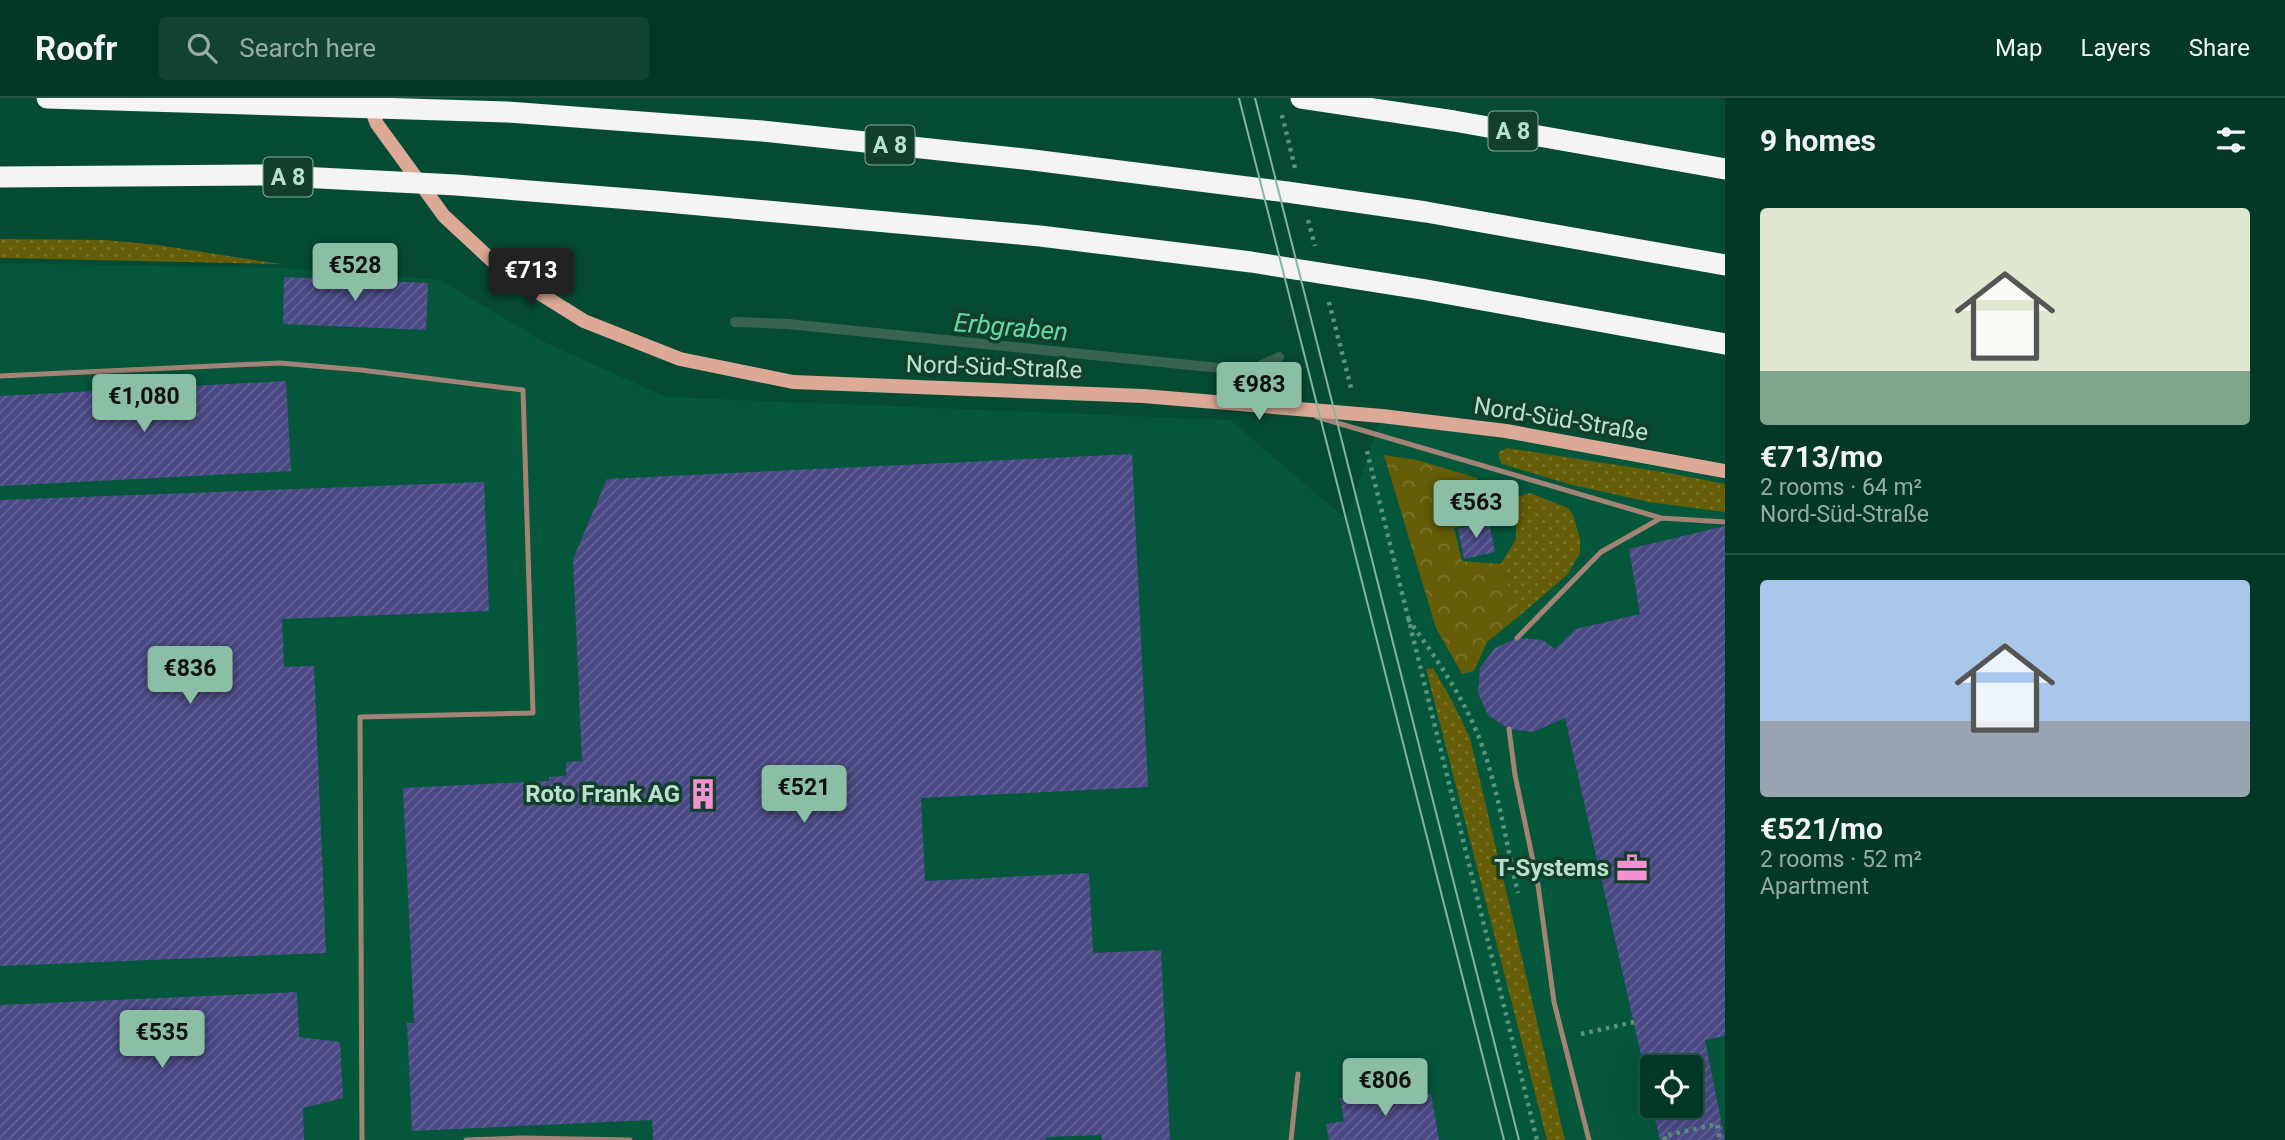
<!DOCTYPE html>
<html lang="en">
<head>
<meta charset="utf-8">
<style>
	body { margin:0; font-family:Roboto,sans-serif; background:#124332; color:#f1f3f6; height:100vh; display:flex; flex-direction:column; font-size:26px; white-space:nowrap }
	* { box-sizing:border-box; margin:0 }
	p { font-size:23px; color:#97aca7 }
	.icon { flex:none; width:38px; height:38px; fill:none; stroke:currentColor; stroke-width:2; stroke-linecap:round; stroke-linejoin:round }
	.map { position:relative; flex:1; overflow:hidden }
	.drawer { display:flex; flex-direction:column; background:#043826; width:560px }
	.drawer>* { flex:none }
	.fabs { position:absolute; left:1640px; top:957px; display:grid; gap:14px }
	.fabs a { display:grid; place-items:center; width:63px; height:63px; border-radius:7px; background:#043826; box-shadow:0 7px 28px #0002,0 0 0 2px #255243; font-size:35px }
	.price { position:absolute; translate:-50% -60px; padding:0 16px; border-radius:7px; background:#8abfa5; color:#111; font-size:23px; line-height:46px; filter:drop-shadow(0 2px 4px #0008) }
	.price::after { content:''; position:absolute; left:50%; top:42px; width:21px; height:16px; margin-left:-10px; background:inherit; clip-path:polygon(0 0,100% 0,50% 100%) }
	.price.selected { background:#222; color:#fff }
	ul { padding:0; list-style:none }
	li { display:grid; align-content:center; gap:14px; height:371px; padding:0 35px }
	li+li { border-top:2px solid #255243 }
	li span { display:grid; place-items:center; height:217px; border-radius:7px; color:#555 }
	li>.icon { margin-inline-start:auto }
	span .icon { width:126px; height:126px; fill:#fffc; stroke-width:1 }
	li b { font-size:30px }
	h2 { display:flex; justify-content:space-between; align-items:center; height:84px; padding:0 35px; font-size:30px }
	header { display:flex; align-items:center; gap:42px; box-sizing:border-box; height:98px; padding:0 35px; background:#043826; border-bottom:2px solid #255243 }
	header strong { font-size:33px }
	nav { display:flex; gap:38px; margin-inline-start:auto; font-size:24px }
	.search { width:490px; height:63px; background:#124332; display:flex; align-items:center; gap:18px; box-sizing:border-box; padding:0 24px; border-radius:7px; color:#97aca7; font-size:26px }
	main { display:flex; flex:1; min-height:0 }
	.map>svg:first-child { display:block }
	.built { fill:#05573c; fill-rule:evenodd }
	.grass { fill:url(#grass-dots) }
	.forest { fill:url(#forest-crowns) }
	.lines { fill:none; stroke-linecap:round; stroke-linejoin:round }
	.stream { stroke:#386351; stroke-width:10 }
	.building { fill:url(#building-hatch) }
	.path { stroke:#5b927b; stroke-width:4.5; stroke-dasharray:3.5 5; stroke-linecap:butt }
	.lane { stroke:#a38376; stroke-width:5 }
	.secondary { stroke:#dba995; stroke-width:14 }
	.highway { stroke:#f4f4f4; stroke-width:21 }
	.tram { stroke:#86b5a0; stroke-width:2 }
	.labels { text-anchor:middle; stroke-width:7; stroke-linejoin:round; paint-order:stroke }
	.shield { fill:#123e2c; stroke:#88b09d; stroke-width:2 }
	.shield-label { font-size:23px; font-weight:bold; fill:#bbe1cd }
	.street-label { font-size:24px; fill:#bbe1cd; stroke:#123e2c }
	.poi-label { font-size:24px; font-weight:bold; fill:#bbe1cd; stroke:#123e2c; text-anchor:end }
	.water-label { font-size:26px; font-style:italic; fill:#67d9a7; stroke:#123e2c }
</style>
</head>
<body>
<header>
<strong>Roofr</strong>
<div class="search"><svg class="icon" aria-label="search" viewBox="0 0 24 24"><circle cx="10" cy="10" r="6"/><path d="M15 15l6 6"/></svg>Search here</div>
<nav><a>Map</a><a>Layers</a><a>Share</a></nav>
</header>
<main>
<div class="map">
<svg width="1725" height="1042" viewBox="0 0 1725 1042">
	<defs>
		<pattern id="grass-dots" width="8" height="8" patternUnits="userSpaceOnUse" patternTransform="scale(1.75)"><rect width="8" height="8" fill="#665d08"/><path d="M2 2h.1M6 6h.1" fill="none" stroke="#7a742b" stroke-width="1.8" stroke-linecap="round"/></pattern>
		<pattern id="forest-crowns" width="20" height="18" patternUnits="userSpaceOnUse" patternTransform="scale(1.75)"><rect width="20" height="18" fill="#665d08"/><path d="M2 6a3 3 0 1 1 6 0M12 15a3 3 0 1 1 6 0" fill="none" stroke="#7a742b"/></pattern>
		<pattern id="building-hatch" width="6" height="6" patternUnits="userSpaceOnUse" patternTransform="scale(1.75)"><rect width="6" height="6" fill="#4b4985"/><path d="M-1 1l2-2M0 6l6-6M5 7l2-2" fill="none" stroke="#636395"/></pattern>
	</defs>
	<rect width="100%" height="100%" fill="#054b33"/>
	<path class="built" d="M0,165l282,5 158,12 106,63 120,54 564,23 116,99 36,-103 343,55v669h-1725zM1652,970h38v38h-38z"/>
	<path class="grass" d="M0,141l105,1 53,5 122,19 -280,-6z
		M1507,350l162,25 56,11v28l-76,-10 -77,-17 -70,-21 -3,-6v-6z
		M1530,395l38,15 5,7 7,24v14l-13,22 -49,42 -17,-53 15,-25v-42z
		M1433,570l19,33 18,37 95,402h-18l-121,-471z"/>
	<path class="forest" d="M1384,357l33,5 60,18 11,26 -2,15 -32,9 8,33 39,3 17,53 -31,25 -13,29 -12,3 -26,-46z"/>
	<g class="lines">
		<path class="stream" d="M735,224l53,2 461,47 30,-14"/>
	</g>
	<path class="building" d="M284,179l144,6 -2,47 -143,-6z
		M286,283l5,90 -291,15v-90z
		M1132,356l16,333 -227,11 4,83 164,-8 4,80 68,-3 9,190h-68l-1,-5 -55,2v3h-393l-1,-20 -240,11 -5,-108h7l-11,-235 146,-7v-4l17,-1v-14l16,-1 -9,-202 34,-80z
		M484,384l5,129 -207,8 2,48 30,-1 12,287 -326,13v-466z
		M1489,424l6,30 -31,7 -6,-30z
		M1725,428v510l-20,4 20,100h-65l-8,-34h38v-38h-38l-1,31 -86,-381 -32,14 -24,-3 -21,-14 -10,-22 2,-25 15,-20 22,-10 25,2 13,9 21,-20 64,-15 -11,-65z
		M297,894l2,45 41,5 3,56 -40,10 1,32h-304v-135z
		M1399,989l2,13 30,-6 8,46h-110l-3,-16 18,-3 -4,-23z"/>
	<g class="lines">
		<path class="path" d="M1282,17l13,53
			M1308,122l7,26
			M1329,204l23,90
			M1367,353l170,689
			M1408,521c25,35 50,70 67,109 22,50 30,112 43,165
			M1581,936l53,-12
			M1665,1042l-1,-4 53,-12 3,16"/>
		<path class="lane" d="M0,278l280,-13 81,7 162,20 10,323 -173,4 2,423
			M1317,319l344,101 64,4
			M1517,540l84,-86 60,-34
			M1509,631l6,46 23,110 16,117 35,138
			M466,1042l57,-2 107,2
			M1291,1042l7,-66"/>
		<path class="secondary" d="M369,5l8,21 67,92 57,53 83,52 96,38 113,23 350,14 239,20 124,15 219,40"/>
		<path class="highway" d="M47,0l460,14 255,19 271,29 254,32 139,20 299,53
			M1301,0l153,23 271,48
			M0,79l261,-2 195,10 200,16 384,35 211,26 176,28 298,54"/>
		<path class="tram" d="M1239,0l265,1042
			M1255,0l264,1042"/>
	</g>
	<defs>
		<symbol id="building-bare" viewBox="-9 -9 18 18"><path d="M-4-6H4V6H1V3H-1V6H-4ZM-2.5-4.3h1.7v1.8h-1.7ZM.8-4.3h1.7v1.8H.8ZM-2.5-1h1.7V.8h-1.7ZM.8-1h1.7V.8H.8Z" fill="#f690d0" stroke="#123e2c" stroke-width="2.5" paint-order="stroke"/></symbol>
		<symbol id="office-bare" viewBox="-9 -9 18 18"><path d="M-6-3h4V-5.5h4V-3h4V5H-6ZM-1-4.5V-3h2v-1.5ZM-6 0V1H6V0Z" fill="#f690d0" stroke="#123e2c" stroke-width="2.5" paint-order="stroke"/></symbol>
	</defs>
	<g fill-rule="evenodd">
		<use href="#building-bare" x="681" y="674" width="44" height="44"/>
		<use href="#office-bare" x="1610" y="748" width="44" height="44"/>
	</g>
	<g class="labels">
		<g class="shield">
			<rect x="1488.5" y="13.5" width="49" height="39" rx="5"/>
			<rect x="865.5" y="27.5" width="49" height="39" rx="5"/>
			<rect x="263.5" y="59.5" width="49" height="39" rx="5"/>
		</g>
		<g class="shield-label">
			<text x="1513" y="41">A 8</text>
			<text x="890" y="55">A 8</text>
			<text x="288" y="87">A 8</text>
		</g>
		<g class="street-label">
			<text transform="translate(994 269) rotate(2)" y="8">Nord-Süd-Straße</text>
			<text transform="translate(1561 321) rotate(9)" y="8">Nord-Süd-Straße</text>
		</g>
		<g class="poi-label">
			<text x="680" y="704">Roto Frank AG</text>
			<text x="1609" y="778">T-Systems</text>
		</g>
		<g class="water-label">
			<text transform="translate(1011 229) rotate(5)" y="9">Erbgraben</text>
		</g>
	</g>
</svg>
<div class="fabs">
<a><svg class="icon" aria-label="locate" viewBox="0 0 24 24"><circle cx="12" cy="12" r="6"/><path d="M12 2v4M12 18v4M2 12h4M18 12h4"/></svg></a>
</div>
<b class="price" style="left:355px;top:205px">€528</b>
<b class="price selected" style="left:531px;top:210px">€713</b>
<b class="price" style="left:1259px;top:324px">€983</b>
<b class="price" style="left:144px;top:336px">€1,080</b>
<b class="price" style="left:1476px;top:442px">€563</b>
<b class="price" style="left:190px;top:608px">€836</b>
<b class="price" style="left:804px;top:727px">€521</b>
<b class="price" style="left:162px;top:972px">€535</b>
<b class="price" style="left:1385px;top:1020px">€806</b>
</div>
<section class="drawer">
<h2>9 homes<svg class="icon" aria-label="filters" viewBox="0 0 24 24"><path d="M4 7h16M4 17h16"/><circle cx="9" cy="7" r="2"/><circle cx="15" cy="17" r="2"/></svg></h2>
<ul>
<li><span style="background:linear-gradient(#dfe7d0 75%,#7fa58c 0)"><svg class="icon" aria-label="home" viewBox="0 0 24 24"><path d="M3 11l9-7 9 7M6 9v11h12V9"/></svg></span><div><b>€713/mo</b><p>2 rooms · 64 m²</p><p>Nord-Süd-Straße</p></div></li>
<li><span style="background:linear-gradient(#a9c7e8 65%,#9aa5b1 0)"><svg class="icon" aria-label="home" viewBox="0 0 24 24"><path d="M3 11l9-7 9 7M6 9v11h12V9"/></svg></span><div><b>€521/mo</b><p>2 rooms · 52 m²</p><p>Apartment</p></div></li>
</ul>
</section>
</main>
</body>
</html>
